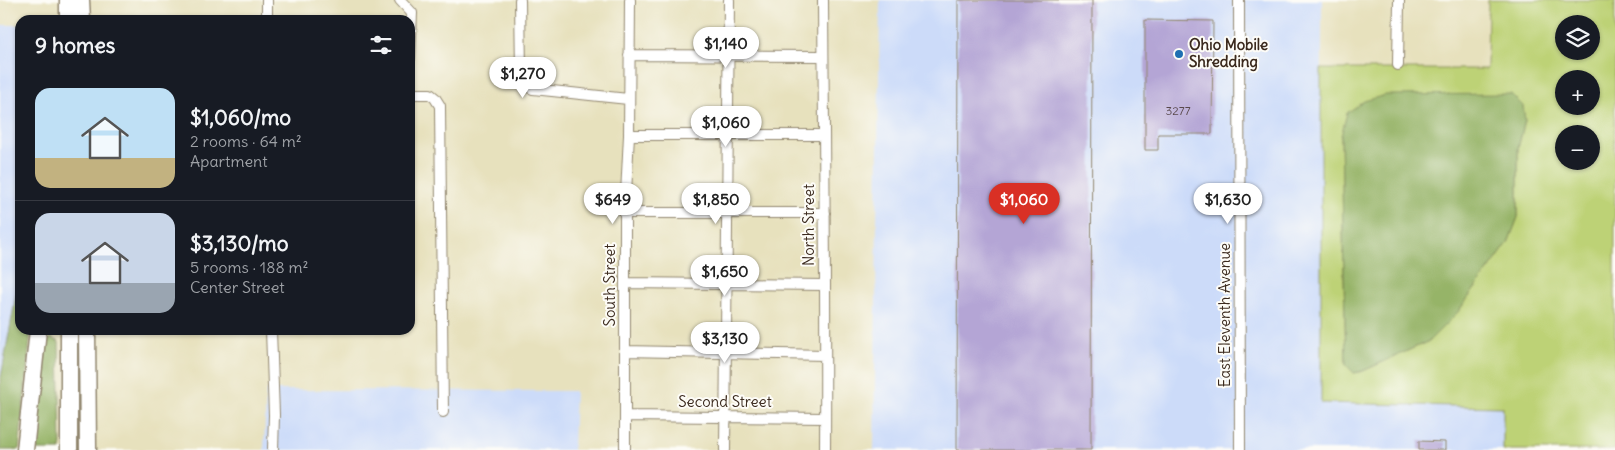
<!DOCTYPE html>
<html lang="en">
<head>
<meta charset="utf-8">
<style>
	body { margin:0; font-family:Delius,sans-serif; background:#242831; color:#f1f3f6; height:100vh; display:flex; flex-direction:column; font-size:19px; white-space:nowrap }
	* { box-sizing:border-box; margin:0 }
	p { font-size:16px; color:#9ea1a6 }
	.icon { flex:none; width:28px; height:28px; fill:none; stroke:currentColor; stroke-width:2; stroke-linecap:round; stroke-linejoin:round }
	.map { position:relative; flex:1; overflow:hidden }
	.panel { position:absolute; left:15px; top:15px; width:400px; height:320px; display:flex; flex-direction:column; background:#171b24; border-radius:15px; box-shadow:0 1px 4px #0004 }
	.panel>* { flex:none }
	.tools { position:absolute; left:1555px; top:15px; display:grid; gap:10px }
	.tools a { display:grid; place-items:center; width:45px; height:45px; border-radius:50%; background:#171b24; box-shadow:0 1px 4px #0004; font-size:25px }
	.price { position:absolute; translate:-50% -42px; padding:0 11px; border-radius:18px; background:#fff; color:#222; font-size:16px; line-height:32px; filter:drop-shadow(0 1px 2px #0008) }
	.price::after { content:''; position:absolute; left:50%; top:30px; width:15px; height:11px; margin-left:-8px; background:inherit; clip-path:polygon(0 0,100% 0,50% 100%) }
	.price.selected { background:#d93025; color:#fff }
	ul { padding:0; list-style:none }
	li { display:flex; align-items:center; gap:15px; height:125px; padding:0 20px }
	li+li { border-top:1px solid #363941 }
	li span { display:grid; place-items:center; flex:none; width:140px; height:100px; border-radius:15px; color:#555 }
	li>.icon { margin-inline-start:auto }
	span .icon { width:60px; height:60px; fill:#fffc; stroke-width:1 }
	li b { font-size:21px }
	h2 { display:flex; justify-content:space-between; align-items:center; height:60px; padding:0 20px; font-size:21px }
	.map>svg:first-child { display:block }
	.built { fill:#ccdbf9 }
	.green { fill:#bdd276; stroke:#7c7e4a; fill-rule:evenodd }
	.forest { fill:#96b467; stroke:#686f42 }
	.building { fill:#b4a5d5 }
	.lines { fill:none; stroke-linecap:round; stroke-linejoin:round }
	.street-casing { stroke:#91866e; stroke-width:12 }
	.primary-casing { stroke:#91866e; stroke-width:19 }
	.street { stroke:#fff; stroke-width:10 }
	.primary { stroke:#fff; stroke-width:16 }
	.poi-dot { fill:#1f6fb2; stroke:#fdfcf7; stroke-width:2 }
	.labels { text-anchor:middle; stroke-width:4; stroke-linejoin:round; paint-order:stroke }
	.number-label { font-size:12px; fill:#59494c }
	.poi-label { font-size:15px; font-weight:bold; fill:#3b2a1e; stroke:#fdfcf7; text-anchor:start }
	.street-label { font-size:15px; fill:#3b2a1e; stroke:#fdfcf7 }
</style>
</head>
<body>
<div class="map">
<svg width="1615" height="450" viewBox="0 0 1615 450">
	<rect width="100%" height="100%" fill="#fdfcf7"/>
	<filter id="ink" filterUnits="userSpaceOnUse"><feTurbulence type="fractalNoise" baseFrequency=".02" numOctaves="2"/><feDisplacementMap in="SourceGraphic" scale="10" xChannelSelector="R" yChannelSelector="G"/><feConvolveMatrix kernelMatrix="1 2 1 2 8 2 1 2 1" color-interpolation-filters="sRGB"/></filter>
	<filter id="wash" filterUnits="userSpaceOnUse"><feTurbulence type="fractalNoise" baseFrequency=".0096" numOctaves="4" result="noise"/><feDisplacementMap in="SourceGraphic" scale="20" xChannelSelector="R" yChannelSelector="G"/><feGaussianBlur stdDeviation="1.12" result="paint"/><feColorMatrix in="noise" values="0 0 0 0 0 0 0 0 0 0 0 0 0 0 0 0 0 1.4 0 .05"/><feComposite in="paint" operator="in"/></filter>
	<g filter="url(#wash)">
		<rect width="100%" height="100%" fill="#e7e1bd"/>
		<path class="built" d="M880,0h442l-1,403 182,4v43h-629z
			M0,25h20v249l-20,108z
			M266,390l309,1 -2,59h-309z"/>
		<path class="green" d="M1488,0h127v450h-112v-43l-182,-4v-334h166zM1564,24h27v27h-27zM1564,79h27v27h-27zM1525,120l-7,28v69l-10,26 -51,70 -28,28 -66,30 -9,2 -8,-8 -5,-229zM1564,134h27v27h-27z"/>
		<path class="forest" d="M1511,94l12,12 2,14 -7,28v69l-10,26 -51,70 -28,28 -66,30 -9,2 -8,-8 -5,-229 6,-23 17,-12 22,-6z
			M20,274v56h11l-12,120h-19v-68z
			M51,338l8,4 2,108h-25l10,-108z"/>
		<g id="blocks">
			<path class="building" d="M958,0h134l-1,450h-134z
				M1145,20l68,1 -1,113h-54v16h-13z
				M1419,441l26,1v8h-26z"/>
		</g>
	</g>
	<g filter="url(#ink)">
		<use href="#blocks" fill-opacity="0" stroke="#91866e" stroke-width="1"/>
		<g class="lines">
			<defs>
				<path id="street" d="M267,0v20
					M400,0l12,13 -2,45
					M520,0l1,73c1,9 3,13 12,16l95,10
					M823,0c1,150 3,300 2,450
					M1239,0l1,450
					M629,55l194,1
					M1398,65l1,-65
					M410,94h20l5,4 5,8 3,306
					M629,135h194
					M625,213h200
					M626,283l199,2
					M271,330l3,85 -1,35
					M625,351l200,4
					M625,416l200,2
					M625,450v-237l4,-78 1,-135
					M725,450l4,-450"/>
				<path id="primary" d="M81,0l1,20
					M68,20v-20
					M69,330v120
					M87,330l1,120
					M25,450l13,-120"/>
			</defs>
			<use href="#street" class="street-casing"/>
			<use href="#primary" class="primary-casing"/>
			<use href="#street" class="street"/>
			<use href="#primary" class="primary"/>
		</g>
	</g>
	<circle class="poi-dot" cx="1179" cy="54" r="5"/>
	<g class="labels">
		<g class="number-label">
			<text x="1178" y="115">3277</text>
		</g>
		<g class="poi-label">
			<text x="1189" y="50">Ohio Mobile<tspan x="1189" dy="17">Shredding</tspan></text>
		</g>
		<g class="street-label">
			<text transform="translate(809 225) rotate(-90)" y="5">North Street</text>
			<text transform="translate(610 285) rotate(-90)" y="5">South Street</text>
			<text transform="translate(1225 315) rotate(-90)" y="5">East Eleventh Avenue</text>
			<text x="725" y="407">Second Street</text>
		</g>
	</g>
</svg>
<div class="tools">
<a><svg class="icon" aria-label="layers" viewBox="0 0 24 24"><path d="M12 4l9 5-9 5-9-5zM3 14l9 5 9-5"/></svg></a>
<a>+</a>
<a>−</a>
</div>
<b class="price" style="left:726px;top:69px">$1,140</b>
<b class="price" style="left:523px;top:99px">$1,270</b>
<b class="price" style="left:726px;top:148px">$1,060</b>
<b class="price" style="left:613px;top:225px">$649</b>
<b class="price" style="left:716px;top:225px">$1,850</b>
<b class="price selected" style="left:1024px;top:225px">$1,060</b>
<b class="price" style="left:1228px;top:225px">$1,630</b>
<b class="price" style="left:725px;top:297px">$1,650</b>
<b class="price" style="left:725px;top:364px">$3,130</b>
<section class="panel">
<h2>9 homes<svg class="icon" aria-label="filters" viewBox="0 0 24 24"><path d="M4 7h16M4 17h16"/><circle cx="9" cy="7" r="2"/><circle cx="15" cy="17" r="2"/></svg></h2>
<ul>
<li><span style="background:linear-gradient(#bfe0f5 70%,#c2b280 0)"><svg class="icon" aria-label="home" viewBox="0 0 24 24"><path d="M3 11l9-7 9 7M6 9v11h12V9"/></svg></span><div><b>$1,060/mo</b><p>2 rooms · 64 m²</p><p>Apartment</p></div></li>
<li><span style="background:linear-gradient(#c9d6e8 70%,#9aa5b1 0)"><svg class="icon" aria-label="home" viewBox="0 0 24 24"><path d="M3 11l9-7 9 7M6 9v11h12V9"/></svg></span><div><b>$3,130/mo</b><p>5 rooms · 188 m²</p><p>Center Street</p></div></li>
</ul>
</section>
</div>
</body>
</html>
